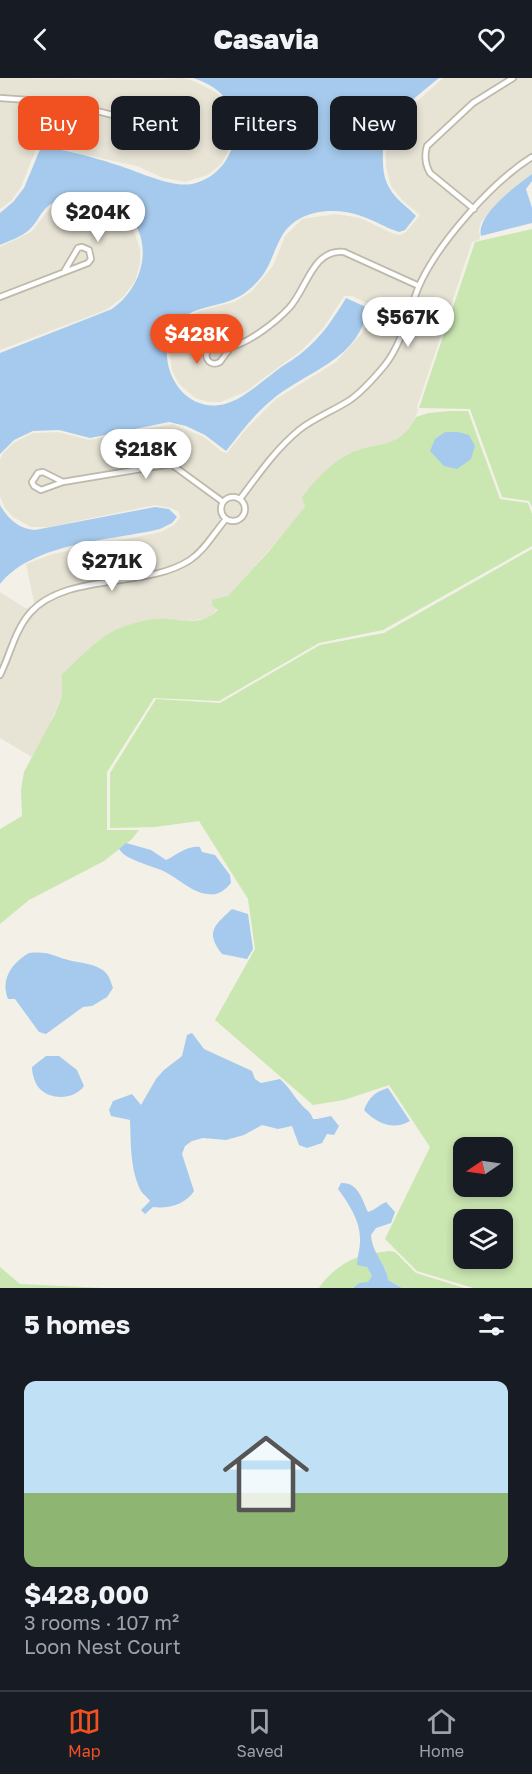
<!DOCTYPE html>
<html lang="en">
<head>
<meta charset="utf-8">
<style>
	body { margin:0; font-family:"Golos Text",sans-serif; background:#242831; color:#f1f3f6; height:100vh; display:flex; flex-direction:column; font-size:22px; white-space:nowrap }
	* { box-sizing:border-box; margin:0 }
	p { font-size:20px; color:#9ea1a6 }
	.icon { flex:none; width:33px; height:33px; fill:none; stroke:currentColor; stroke-width:2; stroke-linecap:round; stroke-linejoin:round }
	.map { position:relative; height:1210px; overflow:hidden }
	.side { display:flex; flex-direction:column; background:#171b24; flex:1 }
	.side>* { flex:none }
	.guide { position:absolute; left:18px; top:18px; width:496px; height:54px; display:flex; gap:12px }
	.needle { width:39px; rotate:257deg }
	.controls { position:absolute; left:453px; top:1059px; display:grid; gap:12px }
	.controls a { display:grid; place-items:center; width:60px; height:60px; border-radius:12px; background:#171b24; box-shadow:0 3px 9px #0003; font-size:30px }
	.price { position:absolute; translate:-50% -51px; padding:0 14px; border-radius:21px; background:#fff; color:#222; font-size:20px; line-height:39px; filter:drop-shadow(0 2px 3px #0008) }
	.price::after { content:''; position:absolute; left:50%; top:36px; width:18px; height:14px; margin-left:-9px; background:inherit; clip-path:polygon(0 0,100% 0,50% 100%) }
	.price.selected { background:#f15020; color:#fff }
	ul { padding:0; list-style:none }
	li { display:grid; align-content:center; gap:12px; height:318px; padding:0 24px }
	li+li { border-top:2px solid #363941 }
	li span { display:grid; place-items:center; height:186px; border-radius:12px; color:#555 }
	li>.icon { margin-inline-start:auto }
	span .icon { width:108px; height:108px; fill:#fffc; stroke-width:1 }
	li b { font-size:26px }
	h2 { display:flex; justify-content:space-between; align-items:center; height:72px; padding:0 24px; font-size:26px }
	.tag { padding:0 21px; border-radius:12px; background:#171b24; box-shadow:0 3px 9px #0003; font-size:21px; line-height:54px }
	.tag.selected { background:#f15020; color:#fff }
	header { display:flex; justify-content:space-between; align-items:center; height:78px; padding:0 24px; background:#171b24; font-size:27px; font-weight:800 }
	.dock { display:flex; justify-content:space-around; align-items:center; height:84px; border-top:2px solid #363941; background:#171b24; font-size:16px; color:#9ea1a6 }
	.dock a { display:grid; justify-items:center; gap:3px }
	.dock .selected { color:#f15020 }
	.map>svg:first-child { display:block }
	.residential { fill:#e7e3d5 }
	.green { fill:#cae6b1; fill-rule:evenodd }
	.water { fill:#a6caed }
	.lines { fill:none; stroke-linecap:round; stroke-linejoin:round }
	.minor-casing { stroke:#beb9aa; stroke-width:8 }
	.minor { stroke:#fff; stroke-width:4.5 }
</style>
</head>
<body>
<header><svg class="icon" aria-label="back" viewBox="0 0 24 24"><path d="M15 5l-7 7 7 7"/></svg>Casavia<svg class="icon" aria-label="heart" viewBox="0 0 24 24"><path d="M12 20l-8-8c-3-5 5-10 8-4 3-6 11-1 8 4z"/></svg></header>
<div class="map">
<svg width="532" height="1210" viewBox="0 0 532 1210">
	<rect width="100%" height="100%" fill="#f3f0e7"/>
	<path class="residential" d="M0,0l152,2 30,-2 12,3 23,12 9,11 7,24 -2,17 -9,18 -14,12 -23,7 -24,-5 -24,-11 -96,-21 -5,4 -15,38 -10,14 -11,8z
		M443,0h89v96l-37,32 -14,16 -2,7 1,10 -8,3 -55,165 1,3 -8,20 -11,10 -42,10 -54,47 2,10 -12,16 -84,95 -21,3 -23,-2 -68,22 -13,14 -22,19v22l-16,37 -14,24 -32,-19v-146l25,16 10,-1 -9,-43 27,-10 108,-22 13,-7 6,-7 -1,-6 -8,-4 -16,-3 -106,22h-18l-18,-10 -8,-9 -5,-12v-36l3,-7 12,-11 18,-9 25,-1 31,8 83,-16 32,13 17,14 6,2 19,-24 30,-30 60,-37 27,-30 6,-17v-11l-17,-8h-8l-20,31 -22,23 -57,42 -25,10h-11l-14,-4 -16,-14 -7,-14 -2,-17 3,-21 5,-7 21,-14 35,-9 17,-10 22,-26 12,-30 17,-17 34,-5 24,4 34,16 6,1 6,-3 14,-17 -17,-14 -12,-15 -5,-19v-20l4,-16 10,-14z
		M85,119l13,2 14,6 18,15 10,29v14l-5,18 -11,15 -18,14 -106,40v-103l31,-15 20,-25 24,-9z"/>
	<path class="green" d="M532,151v278l-3,-6 -27,-4 -32,-88 -51,-1 56,-166z
		M450,333h18l32,88 28,4 4,11v32l-149,84 -64,13 -100,58 -65,-3 -47,74v58h32l-7,9 -28,22 -75,39 -29,24v-95l22,-13 -1,-26 3,-18 31,-58 7,-18v-22c19,-16 35,-37 58,-46 14,-5 31,-10 46,-9 21,1 35,7 52,-9l-6,-5v-5l16,-4 42,-46 35,-43 -3,-10c12,-15 24,-29 40,-39 30,-20 56,-4 74,-41l13,-4z
		M532,471v739h-59l-56,-17 -32,-32 45,-92 -41,-62 -45,15 -31,5 -98,-85 40,-71 -7,-50 -49,-78 -44,6 -45,1v-55l46,-74 64,4 100,-58 64,-12zM464,1070h38v38h-38zM464,1142h38v38h-38z
		M389,1173l6,1 21,21 48,15h-62l-14,-8 -2,-10 -11,-17z
		M358,1179l-1,5 10,5 5,9 -3,7h-10l-6,5h-34c8,-13 25,-26 39,-31z
		M0,1189l20,17 84,4h-104z"/>
	<path class="water" d="M193,0h246c-28,23 -59,44 -56,84 0,10 2,19 7,27 6,11 18,18 26,27l-11,14 -6,2c-13,-4 -25,-12 -38,-16 -26,-9 -61,-7 -78,18 -10,16 -12,34 -26,48 -6,6 -13,13 -21,16 -22,11 -48,7 -64,31 -4,5 -4,11 -5,18 -3,32 22,66 58,57 18,-5 31,-18 46,-29 10,-9 23,-15 33,-24 18,-15 30,-33 42,-53l22,10c-10,53 -60,62 -95,91 -19,15 -32,34 -47,52l-21,-16 -19,-9 -17,-4 -79,16 -31,-8 -26,1 -19,9 -14,14v-101l112,-44c38,-27 44,-83 0,-107 -10,-5 -21,-8 -32,-7 -10,1 -27,5 -34,13 -7,7 -10,16 -17,22 -8,7 -20,11 -29,15v-32l13,-11 11,-14 17,-41c19,1 56,11 76,18 20,6 54,23 75,19 38,-8 57,-56 32,-87 -8,-10 -19,-15 -31,-19z
		M532,96v7l-6,8 6,19v15l-51,13c-5,-21 35,-50 51,-62z
		M445,354h13l11,3 6,11 -4,13 -14,10 -13,-3 -14,-15 5,-12z
		M0,427c8,14 19,24 35,25l120,-23 14,2 8,8 -5,6 -12,6c-50,12 -126,13 -160,55z
		M126,765l25,7 15,10c11,-5 21,-15 34,-13l2,5 13,3 15,20 1,8c-7,8 -13,13 -24,11 -17,-2 -31,-18 -46,-24 -10,-4 -21,-7 -31,-12 -5,-2 -8,-5 -11,-9z
		M232,831l16,5 5,35 -6,10 -25,-5c-17,-22 -8,-28 10,-45z
		M29,875c22,-2 25,4 43,8 11,2 23,3 32,10 5,4 7,11 9,17l-6,9 -15,9 -9,1 -37,27 -7,-2 -24,-33h-7c-8,-20 4,-36 21,-46z
		M192,955l12,16 48,22 3,8 6,4 19,-4c10,9 12,15 20,24 5,7 10,7 13,16h4l14,-3 8,10 -5,9 -7,-1 -5,9 -15,5 -8,-3 -7,-19 -14,3 -16,-4 -18,10 -18,5 -23,-2 -11,3 -7,5 -3,8 12,37c-8,13 -25,18 -41,16l-8,7 -4,-4 9,-9c-2,-3 -7,-7 -9,-10 -11,-21 -10,-48 -11,-71l-19,-4 -2,-6 4,-9 19,-7 9,11 15,-26 8,-9 18,-14 5,-21z
		M46,978h13l18,14 7,16c-9,13 -32,15 -44,3 -5,-5 -8,-15 -8,-22z
		M388,1010l22,33c-17,10 -34,2 -46,-11 5,-13 11,-18 24,-22z
		M341,1105c17,-1 21,16 27,29 7,-2 11,-7 18,-10l9,10 -4,11 -15,5 -5,7c1,19 16,30 17,45l14,8h-49l6,-5 9,-1 4,-6 -5,-9 -10,-2c0,-8 3,-15 3,-24 1,-19 -11,-37 -22,-52z"/>
	<g class="lines">
		<defs>
			<path id="minor" d="M0,20c61,3 125,16 181,41l8,-6 -1,-6 -8,-4 -21,6
				M474,131l-44,-36c-5,-9 -6,-17 -3,-27l46,-43 40,-25
				M0,219l88,-34 3,-4 -2,-9 -7,-3 -4,1 -13,22
				M231,269l-11,15c-9,5 -17,-3 -12,-12 8,-4 16,-1 23,-3 19,-5 45,-25 58,-39 18,-19 23,-59 55,-56l75,34
				M63,404l-20,-10 -5,1 -6,9 2,4 7,4 22,-8 108,-18 52,38
				M221 431a12 12 0 1 1 24 0a12 12 0 1 1-24 0Z
				M240,421c18,-24 35,-49 59,-69 15,-12 34,-19 51,-30 13,-9 25,-23 35,-35 18,-23 23,-53 34,-79 19,-43 73,-104 113,-129
				M0,597c10,-20 15,-45 30,-62 36,-41 116,-24 160,-53 15,-10 24,-27 36,-41"/>
		</defs>
		<use href="#minor" class="minor-casing"/>
		<use href="#minor" class="minor"/>
	</g>
</svg>
<div class="controls">
<a><svg class="needle" viewBox="-14 -14 28 28"><path d="M0-13l5 13h-10z" fill="#e53935"/><path d="M0 13l5-13h-10z" fill="#9ea1a6"/></svg></a>
<a><svg class="icon" aria-label="layers" viewBox="0 0 24 24"><path d="M12 4l9 5-9 5-9-5zM3 14l9 5 9-5"/></svg></a>
</div>
<b class="price" style="left:98px;top:165px">$204K</b>
<b class="price" style="left:408px;top:270px">$567K</b>
<b class="price selected" style="left:197px;top:287px">$428K</b>
<b class="price" style="left:146px;top:402px">$218K</b>
<b class="price" style="left:112px;top:514px">$271K</b>
<div class="guide">
<a class="tag selected">Buy</a>
<a class="tag">Rent</a>
<a class="tag">Filters</a>
<a class="tag">New</a>
</div>
</div>
<section class="side">
<h2>5 homes<svg class="icon" aria-label="filters" viewBox="0 0 24 24"><path d="M4 7h16M4 17h16"/><circle cx="9" cy="7" r="2"/><circle cx="15" cy="17" r="2"/></svg></h2>
<ul>
<li><span style="background:linear-gradient(#bfe0f5 60%,#8fb573 0)"><svg class="icon" aria-label="home" viewBox="0 0 24 24"><path d="M3 11l9-7 9 7M6 9v11h12V9"/></svg></span><div><b>$428,000</b><p>3 rooms · 107 m²</p><p>Loon Nest Court</p></div></li>
</ul>
</section>
<nav class="dock">
<a class="selected"><svg class="icon" aria-label="map" viewBox="0 0 24 24"><path d="M3 6l6-2 6 2 6-2v14l-6 2-6-2-6 2zM9 4v14M15 6v14"/></svg>Map</a>
<a><svg class="icon" aria-label="saved" viewBox="0 0 24 24"><path d="M7 4h10v16l-5-4-5 4z"/></svg>Saved</a>
<a><svg class="icon" aria-label="home" viewBox="0 0 24 24"><path d="M3 11l9-7 9 7M6 9v11h12V9"/></svg>Home</a>
</nav>
</body>
</html>
